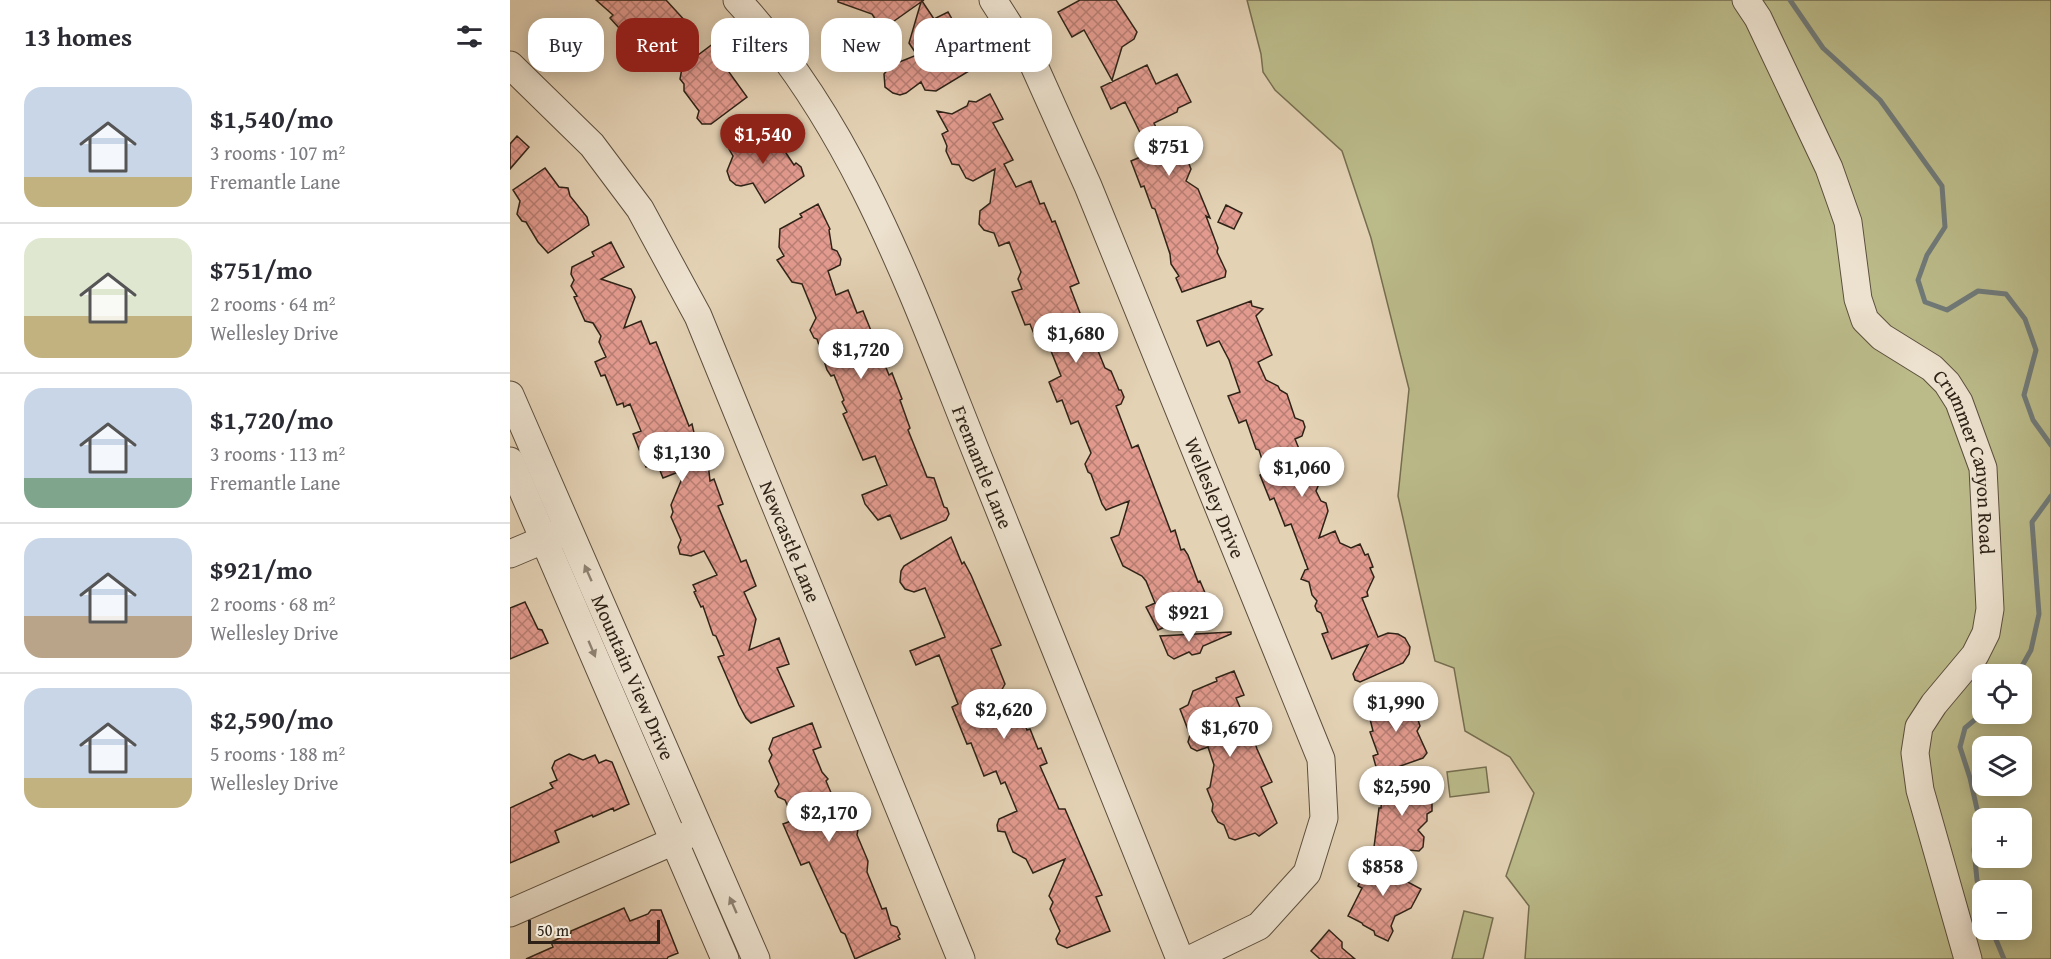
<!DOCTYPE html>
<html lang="en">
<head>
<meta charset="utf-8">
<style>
	body { margin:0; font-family:"Gentium Book Plus",serif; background:#f2f2f3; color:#2b2b33; height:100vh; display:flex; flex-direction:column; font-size:22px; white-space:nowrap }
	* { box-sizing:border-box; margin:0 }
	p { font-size:20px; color:#7c7c81 }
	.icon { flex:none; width:33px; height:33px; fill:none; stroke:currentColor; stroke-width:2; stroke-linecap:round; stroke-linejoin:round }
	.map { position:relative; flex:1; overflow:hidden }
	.drawer { display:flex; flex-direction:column; background:#fff; width:510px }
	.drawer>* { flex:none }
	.banner { position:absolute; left:18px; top:18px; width:570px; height:54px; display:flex; gap:12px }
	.buttons { position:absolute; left:1462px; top:664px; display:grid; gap:12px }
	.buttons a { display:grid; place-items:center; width:60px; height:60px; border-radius:12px; background:#fff; box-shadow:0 3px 15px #0003; font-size:30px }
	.scale { position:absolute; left:18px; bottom:15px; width:132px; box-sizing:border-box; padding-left:6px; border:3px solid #2f2317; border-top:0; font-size:16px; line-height:21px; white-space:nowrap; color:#2f2317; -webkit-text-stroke:4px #ede2cf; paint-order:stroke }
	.price { position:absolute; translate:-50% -51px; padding:0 14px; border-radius:21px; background:#fff; color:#222; font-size:20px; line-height:39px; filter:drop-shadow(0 2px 3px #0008) }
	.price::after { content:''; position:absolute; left:50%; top:36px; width:18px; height:14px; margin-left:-9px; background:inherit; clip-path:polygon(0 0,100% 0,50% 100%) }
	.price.on { background:#8f2418; color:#fff }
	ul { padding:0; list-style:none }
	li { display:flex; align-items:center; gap:18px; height:150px; padding:0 24px }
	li+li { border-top:2px solid #e1e1e2 }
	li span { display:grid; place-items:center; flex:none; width:168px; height:120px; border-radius:18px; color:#555 }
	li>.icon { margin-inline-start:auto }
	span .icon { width:72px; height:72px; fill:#fffc; stroke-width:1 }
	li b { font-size:26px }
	h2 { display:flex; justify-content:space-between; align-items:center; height:72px; padding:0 24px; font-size:26px }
	.chip { padding:0 21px; border-radius:18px; background:#fff; box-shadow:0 3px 15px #0003; font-size:21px; line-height:54px }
	.chip.on { background:#8f2418; color:#fff }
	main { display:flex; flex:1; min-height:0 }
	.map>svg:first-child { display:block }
	.green { fill:#bbba89; stroke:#756e50; stroke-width:1.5; fill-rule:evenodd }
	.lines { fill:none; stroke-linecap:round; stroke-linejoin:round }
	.stream { stroke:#707a79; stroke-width:5 }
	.building { fill:url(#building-cross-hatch); stroke:#2f2317; stroke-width:1.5 }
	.minor-casing { stroke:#5c4f3e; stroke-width:29 }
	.minor { stroke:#ede2cf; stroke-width:27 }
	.oneway { fill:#8e8273 }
	.labels { text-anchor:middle; stroke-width:4.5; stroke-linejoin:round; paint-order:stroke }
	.street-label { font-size:20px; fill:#2f2317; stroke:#ede2cf }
</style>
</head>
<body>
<main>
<section class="drawer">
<h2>13 homes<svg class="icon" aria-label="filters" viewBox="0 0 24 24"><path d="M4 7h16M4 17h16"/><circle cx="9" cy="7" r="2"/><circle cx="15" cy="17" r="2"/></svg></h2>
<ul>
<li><span style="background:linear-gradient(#c9d6e8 75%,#c2b280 0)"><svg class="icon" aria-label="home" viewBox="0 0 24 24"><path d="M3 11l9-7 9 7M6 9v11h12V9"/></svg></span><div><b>$1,540/mo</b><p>3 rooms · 107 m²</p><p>Fremantle Lane</p></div></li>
<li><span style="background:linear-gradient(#dfe7d0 65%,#c2b280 0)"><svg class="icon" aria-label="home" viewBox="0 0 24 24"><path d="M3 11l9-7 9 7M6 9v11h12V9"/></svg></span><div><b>$751/mo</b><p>2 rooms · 64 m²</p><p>Wellesley Drive</p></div></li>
<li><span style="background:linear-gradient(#c9d6e8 75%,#7fa58c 0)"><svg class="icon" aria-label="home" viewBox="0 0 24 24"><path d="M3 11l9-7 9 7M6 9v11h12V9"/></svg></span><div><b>$1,720/mo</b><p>3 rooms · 113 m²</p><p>Fremantle Lane</p></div></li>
<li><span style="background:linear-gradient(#c9d6e8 65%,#b9a48a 0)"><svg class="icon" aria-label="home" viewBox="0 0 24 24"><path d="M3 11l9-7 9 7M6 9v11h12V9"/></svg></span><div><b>$921/mo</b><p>2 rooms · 68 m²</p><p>Wellesley Drive</p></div></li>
<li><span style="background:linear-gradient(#c9d6e8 75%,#c2b280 0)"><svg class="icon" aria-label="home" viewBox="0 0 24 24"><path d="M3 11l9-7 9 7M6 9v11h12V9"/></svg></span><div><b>$2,590/mo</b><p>5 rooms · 188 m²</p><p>Wellesley Drive</p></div></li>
</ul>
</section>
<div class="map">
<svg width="1541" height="959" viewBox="0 0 1541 959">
	<defs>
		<pattern id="building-cross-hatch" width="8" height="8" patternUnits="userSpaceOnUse" patternTransform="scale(1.5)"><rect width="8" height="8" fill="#e39b8f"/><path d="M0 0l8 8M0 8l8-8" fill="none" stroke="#b87e74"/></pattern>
	</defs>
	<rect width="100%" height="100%" fill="#e4d2b5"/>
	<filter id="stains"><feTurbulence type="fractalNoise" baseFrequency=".00333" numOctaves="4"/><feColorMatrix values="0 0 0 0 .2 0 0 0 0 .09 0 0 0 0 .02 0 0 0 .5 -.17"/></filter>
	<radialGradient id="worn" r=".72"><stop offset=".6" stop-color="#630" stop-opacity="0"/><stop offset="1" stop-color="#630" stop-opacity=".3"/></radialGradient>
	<path class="green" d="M737,0h804v959h-526l4,-53 -23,-30 28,-83 -24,-36 -45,-26 -11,-63 -19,-7 -37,-165 11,-107 -38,-151 -29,-87 -67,-61 -12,-18 -2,-18zM1473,675h39v39h-39zM1473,747h39v39h-39zM1473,819h39v39h-39zM1473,891h39v39h-39z
		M976,767l3,25 -39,5 -3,-25z
		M954,911l29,7 -10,41h-31z"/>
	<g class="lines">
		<path class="stream" d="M1280,0l33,48 57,52 62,86 3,41 -18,28 -9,25 7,22 22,8 31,-19 28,3 19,25 11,31 -12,45 9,25 18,25
			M1507,675l14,-25 8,-36 -7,-92 19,-26
			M1473,713l-18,15 -5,19 10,31 9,40 -5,32 3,30 6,21
			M1482,930l12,29"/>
	</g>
	<path class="building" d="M86,0h70l21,23 -10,9 21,23 16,-12 16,22 -4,3 21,29 -36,27h-9l-5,-6 2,-7 -15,-20v-7l-4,-5 6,-33 -27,25 -16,-17 -4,3 -12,-13 3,-4 -20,-22 3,-3z
		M328,0h86l-2,1 12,18 14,-7 13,23 -5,3 18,30 -38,23 -11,-1 -4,-8 -15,11 -6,2 -7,-2 -8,-6 -1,-13 8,-9 25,-10 -8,-12 12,-41 -34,24 -8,-1 -7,-11 -34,-12z
		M570,0h36l21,32 -3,7 -12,8 -10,33 -28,-50 -12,7 -14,-25z
		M637,65l9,19 21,-10 14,28 -13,6 -1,4 -23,11 11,24 10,-4 7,18 7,3 2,5 -5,12 12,8 12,29 -4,-2 12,32 -1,4 9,19 -1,6 -43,15 -6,-14 3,-2 -8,-12 -1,-10 -15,-45 -3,-1 -8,-22 -3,1 -10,-26 19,-8 -25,-51 -14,7 -10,-22z
		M480,94l13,25 -10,4 20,37 -9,4 12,23 15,-6 9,23 4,-1 8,19 3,-1 24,62 -9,4 13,34 4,28 9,-3 9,22 6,3 8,19h2l3,7 -3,7 -5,2 16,42 6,-3 33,87 4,-2 6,20 3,-1 4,6 10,27 2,-1 11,26 -53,23 -12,-23 9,-4 -9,-22 -4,-5 -19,-10 -12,-28 8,-3 10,-34 -23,9 -4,-6 -11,-30 -3,-2 -3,-8 6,-11 -13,-32 -7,3 -9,-24 -5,2 -8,-20 12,-6 -14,-35 -4,1 -7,-3 -6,-15 -5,1 -13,-33 10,-3 -4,-10 3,-7 -12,-30 -10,4 -5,-13 -10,-3 -5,-6 1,-13 10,-8 5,-34 -22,12 -7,-3 -7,-13 -7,-1 -6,-13 1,-5 -5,-12 6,-3 -11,-20 15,3 15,-8 2,-5 7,1z
		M258,126l26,39 2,-2 5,4 3,9 -39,27 -12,-20 -12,3 -5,-1 -6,-5 -3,-9 6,-15 -4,-7 24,-16 1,1z
		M7,136l12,11 -19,22v-25z
		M35,168l14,19 9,1 2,8 17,21 2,8 -41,28 -10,-11 -12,-20 -4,-1 -5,-7 3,-13 -7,-11z
		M308,204l12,25 -1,1 3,19 5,2 4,8 -1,6 -12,6 8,24 12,-5 9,23 6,-2 26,64 3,-2 10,26 -2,1 10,28 -2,2 19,47 7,1 10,29 3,1 2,6 -3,6 -45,19 -11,-24 -12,5 -13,-16 -3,-9 25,-10 -12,-29 -12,4 -20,-46 4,-2 -5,-10 2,-2 -10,-25 -3,1 -4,-6 -10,-31 -3,-1 -4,-8 6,-12 -14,-34 -10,-2 -15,-22 7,-4 -5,-9 1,-18 22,-12 -2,-3z
		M716,205l16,8 -8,16 -16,-7z
		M101,242l13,25 -23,12 30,10 4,8 -11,31 17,-7 9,23 6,-2 33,84 3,-2 5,22 5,-2 5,9 3,28 4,-2 9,25 -5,2 23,56 5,-2 10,26 -12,6 12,27 -7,31 30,-12 10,26 -12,4 17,38 -43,17 -5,-5 -7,-13 -21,-48 6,-2 -8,-19 -3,-1 -10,-29 -2,1 -7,-15 2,-1 -3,-6 24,-10 -13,-24 -13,5 -11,-2 -2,-7 3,-7 -10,-23 2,-5 -2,-7 15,-36 -23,9 -6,-15 -11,4 -13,-33 8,-3 -11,-27 -6,3 -1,-4 -6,2 -12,-30 -4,1 -6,-14 11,-5 -7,-15 2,-6 -8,-13 -8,-2 -11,-24 3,-1 -6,-10 3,-6 -3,-6 1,-7 22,-11 -2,-4z
		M741,301l1,5 11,3 -7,7 16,39 -14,7 8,18 12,6 2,4 7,4 8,24 8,3 2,6 -3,9 -7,3 15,37 11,3 -5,12 5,10 5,2 2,8 -9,27 16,-7 5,12 11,5 9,-4 5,11 3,-1 5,13 -3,1 4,9 -7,15 1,4 -6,2 16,39 10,-4 10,1 7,4 5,9 -1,7 -6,9 -43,19 -5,-2 -2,-6 15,-29 -36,14 -10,-25 6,-2 -7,-19 -4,-2 -2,-5 2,-5 -5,-6 -3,-13 -8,-3 4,-9 3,-1 -17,-45 -6,2 -11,-28 -4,2 -10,-25 6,-3 -7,-22 -3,-1 -10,-29 -7,3 -11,-27 12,-4 -11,-32 -10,-19 -12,5 -10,-25z
		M441,537l11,27 2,-2 7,13 30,70 -10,4 14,35 -20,36 33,-13 9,23 3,-1 8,20 3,-1 6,15 -7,3 19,43h6l37,86 -6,2 14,34 -43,17 -9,-4 -2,-5 4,-8 -10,-22 3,-7 -4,-6 16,-37 -32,14 -7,-14 -13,-7 -8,-20 -7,-1 -1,-6 2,-6 18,-8 -12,-29 -4,2 -5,-13 -12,5 -13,-33 -4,1 -15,-37 6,-3 -19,-49 -23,10 -6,-14 35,-14 -20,-49 -11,4 -9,-3 -5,-7 1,-11 3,-5z
		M15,602l13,27 4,1 6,13 -38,16v-51z
		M721,632v2l-28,12 -3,7 -8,2 -3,-3 -15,7 -6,-4 -8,-19z
		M724,671l10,24 -8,3 9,21 3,1 9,29 15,33 -11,5 16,36 -18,13 -4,-3 -20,7 -6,-2 -5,-13 -6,-3 -6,-11 1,-7 -6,-15 3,-2 4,-22 -6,-18 -11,4 -6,-3 -3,-6 2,-7 -10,-26 8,-4 5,-14 24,-10 -1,-3z
		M899,692l4,12 5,2 2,9 -2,5 2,6 -3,5 10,22 -4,5 -45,16 -5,-18 5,-2 -8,-22 3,-1 -6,-24z
		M302,723l9,24 -8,3 9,22 6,7 -2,2 9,21 3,-2 7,18 13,11 -1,6 11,26 -1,11 15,37 4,-1 5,17 6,2 3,7 -2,2 2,3 -45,20 -10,-25 -4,-2 -32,-70 -8,3 -18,-41 11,-4 -9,-20 -7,-3 -3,-6 4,-7 -10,-23 3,-6 -3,-6 4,-11z
		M59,754l14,6 12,-5 4,8 7,-3 6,2 17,42 -15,7 -1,-3 -20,9 -1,-2 -37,16 4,11 -49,21v-55l43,-20 -3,-5 7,-3 -5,-12 3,-7z
		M873,783l46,4 -1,11 4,4v9l-5,3v7l-9,9 6,7 -1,10 -4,4 -45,-4 5,-39h2z
		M863,855l33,16 -4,8 19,10 -10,19 -16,8 -4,10 2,5 -5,10 -13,-6 -1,-4 -11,-6 -1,-2 -14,-7 14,-28 -4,-2z
		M114,908l6,13 18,-7 3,-4h10l17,43 -10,4 -1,2h-141l27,-12 -2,-5 20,-9v-2z
		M819,930l13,12v6l13,11h-35l-9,-8z"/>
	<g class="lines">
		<defs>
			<g id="minor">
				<path id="s1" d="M227,0c121,128 181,309 246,469 66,163 131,327 197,490"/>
				<path id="s2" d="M483,0l39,61 56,125 233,573 3,59 -17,55 -48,53 -68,33"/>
				<path id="s3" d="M1236,0l12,18 71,150 19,54 10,77 7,21 17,17 50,31 15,15 12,19 24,66 7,141 -4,24 -11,22 -41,49 -15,23 -4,26 5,37 48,169"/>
				<path id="s4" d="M0,65l82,80 48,64 58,107 263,643"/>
				<path id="s5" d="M0,395l246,564"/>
				<path d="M0,461l215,498"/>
				<path d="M0,554l52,-22"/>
				<path d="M0,913l180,-79"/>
			</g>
		</defs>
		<use href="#minor" class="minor-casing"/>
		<use href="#minor" class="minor"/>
	</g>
	<defs><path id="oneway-solid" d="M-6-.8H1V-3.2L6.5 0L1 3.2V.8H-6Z" transform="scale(1.5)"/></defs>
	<g class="oneway">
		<use href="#oneway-solid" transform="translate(78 573) rotate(-114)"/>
		<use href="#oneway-solid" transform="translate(82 649) rotate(67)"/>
		<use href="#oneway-solid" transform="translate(223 905) rotate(-114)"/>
	</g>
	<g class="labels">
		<g class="street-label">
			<text dy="7" stroke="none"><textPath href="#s3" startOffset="531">Crummer Canyon Road</textPath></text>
			<text dy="7" stroke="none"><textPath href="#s1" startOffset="531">Fremantle Lane</textPath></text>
			<text dy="7" stroke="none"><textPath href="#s2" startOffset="546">Wellesley Drive</textPath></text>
			<text dy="7" stroke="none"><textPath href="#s4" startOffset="560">Newcastle Lane</textPath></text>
			<text dy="7" stroke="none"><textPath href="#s5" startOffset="308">Mountain View Drive</textPath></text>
		</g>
	</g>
	<rect width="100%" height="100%" filter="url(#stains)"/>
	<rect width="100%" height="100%" fill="url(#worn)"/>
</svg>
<div class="buttons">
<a><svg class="icon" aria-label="locate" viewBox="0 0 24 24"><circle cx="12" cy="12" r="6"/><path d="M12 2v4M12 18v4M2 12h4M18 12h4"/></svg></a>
<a><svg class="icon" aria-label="layers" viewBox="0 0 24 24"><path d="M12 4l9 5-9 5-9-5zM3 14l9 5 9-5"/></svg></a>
<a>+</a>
<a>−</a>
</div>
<div class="scale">50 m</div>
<b class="price on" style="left:253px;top:165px">$1,540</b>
<b class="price" style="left:659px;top:177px">$751</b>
<b class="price" style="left:566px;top:364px">$1,680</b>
<b class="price" style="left:351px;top:380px">$1,720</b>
<b class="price" style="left:172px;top:483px">$1,130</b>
<b class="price" style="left:792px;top:498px">$1,060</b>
<b class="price" style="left:679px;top:643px">$921</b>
<b class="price" style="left:886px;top:733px">$1,990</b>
<b class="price" style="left:494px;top:740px">$2,620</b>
<b class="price" style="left:720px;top:758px">$1,670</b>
<b class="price" style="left:892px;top:817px">$2,590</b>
<b class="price" style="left:319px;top:843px">$2,170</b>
<b class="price" style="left:873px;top:897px">$858</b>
<div class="banner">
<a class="chip">Buy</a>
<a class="chip on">Rent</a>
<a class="chip">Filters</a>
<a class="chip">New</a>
<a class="chip">Apartment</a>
</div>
</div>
</main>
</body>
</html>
